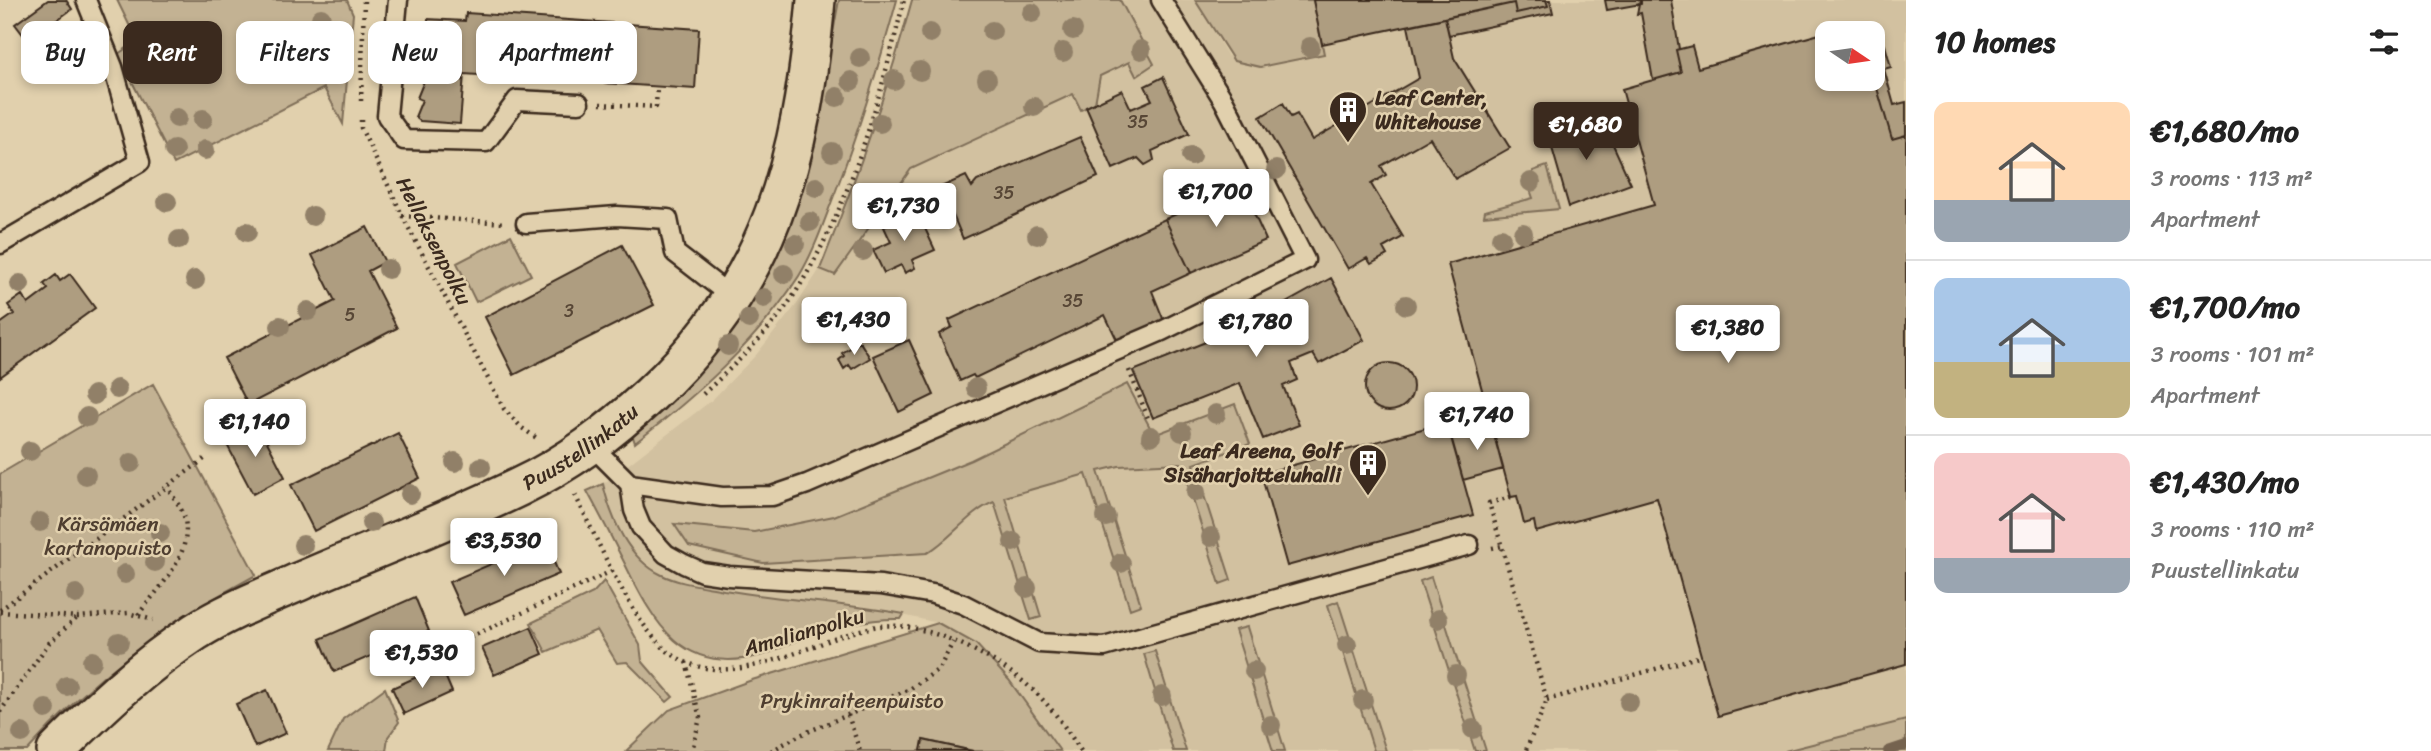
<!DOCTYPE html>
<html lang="en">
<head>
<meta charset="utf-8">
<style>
	body { margin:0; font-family:Sriracha,sans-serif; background:#f6f6f6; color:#222; height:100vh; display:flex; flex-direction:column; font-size:26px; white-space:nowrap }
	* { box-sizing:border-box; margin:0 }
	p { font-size:23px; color:#767676 }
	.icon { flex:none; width:38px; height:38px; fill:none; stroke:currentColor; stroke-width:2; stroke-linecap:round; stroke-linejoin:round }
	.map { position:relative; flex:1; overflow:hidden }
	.details { display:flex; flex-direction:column; background:#fff; width:525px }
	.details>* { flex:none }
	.top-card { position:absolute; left:21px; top:21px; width:665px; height:63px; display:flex; gap:14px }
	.needle { width:46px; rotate:103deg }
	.buttons { position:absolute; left:1815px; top:21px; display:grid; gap:14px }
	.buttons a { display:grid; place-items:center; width:70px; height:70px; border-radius:14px; background:#fff; box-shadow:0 4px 10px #0003; font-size:35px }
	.price { position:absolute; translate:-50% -60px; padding:0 16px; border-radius:7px; background:#fff; color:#222; font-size:23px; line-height:46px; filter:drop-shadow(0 2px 4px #0008) }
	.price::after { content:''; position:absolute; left:50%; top:42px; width:21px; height:16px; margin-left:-10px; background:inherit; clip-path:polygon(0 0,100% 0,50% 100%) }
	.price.current { background:#3b2a1e; color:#fff }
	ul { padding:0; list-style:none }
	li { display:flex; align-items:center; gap:21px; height:175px; padding:0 28px }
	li+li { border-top:2px solid #e0e0e0 }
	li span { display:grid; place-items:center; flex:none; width:196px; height:140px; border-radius:14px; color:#555 }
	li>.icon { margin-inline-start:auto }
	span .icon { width:84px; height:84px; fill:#fffc; stroke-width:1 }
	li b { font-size:30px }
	h2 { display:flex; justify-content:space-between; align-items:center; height:84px; padding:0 28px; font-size:30px }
	.tag { padding:0 24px; border-radius:14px; background:#fff; box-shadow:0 4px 10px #0003; font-size:24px; line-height:63px }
	.tag.current { background:#3b2a1e; color:#fff }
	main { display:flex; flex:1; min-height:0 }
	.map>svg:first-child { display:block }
	.built { fill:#d2c1a0; fill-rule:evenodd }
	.green { fill:#c3b293; stroke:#7f6e58; stroke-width:2 }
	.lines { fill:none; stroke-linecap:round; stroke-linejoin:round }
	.stream { stroke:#756450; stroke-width:10 }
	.building { fill:#ae9d80; stroke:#3b2a1e; stroke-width:2 }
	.lane-casing { stroke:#3b2a1e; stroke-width:23 }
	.street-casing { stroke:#3b2a1e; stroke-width:42 }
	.path { stroke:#3b2a1e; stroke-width:4.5; stroke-dasharray:2 5; stroke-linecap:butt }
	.lane { stroke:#e1d0ad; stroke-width:18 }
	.street { stroke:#e1d0ad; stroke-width:37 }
	.tree { fill:#918068 }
	.labels { text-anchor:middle; stroke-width:5; stroke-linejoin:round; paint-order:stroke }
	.number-label { font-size:18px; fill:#584736 }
	.poi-label { font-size:21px; font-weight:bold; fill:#3b2a1e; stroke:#e1d0ad; text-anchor:start }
	.street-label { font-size:21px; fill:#3b2a1e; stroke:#e1d0ad }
	.park-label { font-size:21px; fill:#4f3e30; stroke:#e1d0ad }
</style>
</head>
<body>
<main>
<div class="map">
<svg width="1906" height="751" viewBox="0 0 1906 751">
	<rect width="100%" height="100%" fill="#e1d0ad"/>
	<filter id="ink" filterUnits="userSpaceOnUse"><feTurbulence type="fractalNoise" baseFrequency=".0143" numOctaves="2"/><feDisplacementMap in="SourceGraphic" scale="14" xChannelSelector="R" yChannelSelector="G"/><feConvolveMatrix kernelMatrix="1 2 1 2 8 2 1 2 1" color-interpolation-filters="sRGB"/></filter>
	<g filter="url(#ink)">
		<path class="built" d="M1120,0h75l33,56 96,-3 -11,-53h593v720l-121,31h-725l-51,-71 -33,-36 -38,-21 -80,-18 -83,-6 -78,-14 -36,-10 -28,-23 -23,-40 -7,-28 109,-84 44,-45 41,-51 23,-35 15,5 76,-105 162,-75 8,16 14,-7 5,-27 29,-14 25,2zM1827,33h45v46h-45zM1127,385l27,51 80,-32 15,40 -48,19 -82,3 -103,26 -46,24 -30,30h-251l-14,-22 79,8 80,-16 137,-56z"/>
		<path class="green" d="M117,0h230l6,14 -10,110 -19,-36 -150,76 -56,-110 19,-13z
			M839,0h58c-18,65 -38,130 -62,193 -11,28 -20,57 -36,83 -43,67 -102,119 -164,167l-3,-9 181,-292z
			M912,0h208l34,64 -18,12 -7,-14 -29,14 -5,27 -14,7 -8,-16 -162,75 -76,106 -15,-6c36,-89 67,-177 92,-269z
			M1195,0h118l11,54 -64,13 -26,-6z
			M1547,166l12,43 -75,7 1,-5 48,-13 -7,-20 7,-3v-4z
			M511,235l20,40 -55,27 -19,-39z
			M153,384l103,191c-87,46 -164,103 -229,176h-27v-277z
			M1127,384l27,51 81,-31 15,40 -56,20 37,116 -11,4 -39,-121 -62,3 -21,5 43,134 -11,4 -44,-135 -81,23 36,120 -10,3 -37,-118c-27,11 -42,37 -67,51l-164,10 -74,-17 -15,-22 80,8 80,-16 137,-56z
			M603,484c8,34 25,75 59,91 18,9 42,11 62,15 60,10 120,13 180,24l-3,5c-34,-1 -67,8 -99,19 -13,5 -26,13 -40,17 -79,22 -108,-31 -138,-93 -12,-24 -24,-47 -37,-71z
			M1431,577l55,174h-11l-55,-170z
			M604,581l36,64 2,16 31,36 -6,5 -40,-40 -10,1 -20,-33 -51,22 -15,-29 62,-30z
			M1338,601l48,150h-12l-46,-146z
			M938,623l38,21 33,36 51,71h-87l-49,-11 -3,11h-295l43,-41 83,-30z
			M1247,627l38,124h-12l-38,-121z
			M1155,651l31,100h-13l-29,-97z
			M385,688l14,34 -11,15 -2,14h-58l15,-32z
			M1906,720v31h-121z"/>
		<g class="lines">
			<path class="stream" d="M1888,751l18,-6"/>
		</g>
		<path class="building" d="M48,0h18l6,9 -44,32 -13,-17z
			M1313,0h233l2,6 -32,7 -2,-10 -192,41z
			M1546,0h4l3,13 -104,22 -4,-17 69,-15 2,10 32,-7z
			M1605,0h36v4l-34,6z
			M1640,0h31l8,49 -3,1 5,22 -28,8 -12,-67 -4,1z
			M466,13l233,16 -4,60 -231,-15 -4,50 -40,-3 -5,-4 7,-17 -5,-2 7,-17 4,-62 37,2z
			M1445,18l9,40 56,90 -55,31 -25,-41 -49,28 5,9 -15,9 32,53 -20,11 4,7 -16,9 -4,-6 -19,11 -88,-152 23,-14 8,14 6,-3 15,26 107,-62 -11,-52z
			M1859,23l3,10h-35v46h45v-8l20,68 14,-4v529l-188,52 -61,-218 -121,34 -2,-11 -10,3 -7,-28 -6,1 -63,-233 206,-59 -32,-116 59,-17 -5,-22 16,-4 6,22z
			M1885,45l6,22 -7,2 10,36 12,-3v33l-14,4 -20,-68v-22z
			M1163,77l26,57 -37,17 2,9 -9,5 -7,-7 -25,11 -27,-62 36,-17 9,19 21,-9 -7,-14z
			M1580,118l8,19 18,-8 25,55 -62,23 -23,-80z
			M1080,137l18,40 -135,62 -22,-52 25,-11 6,11 5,-6z
			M1241,185l25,55 -75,33 -26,-54z
			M904,210l3,6 10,-5 18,39 -23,10 3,8 -10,5 -4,-8 -17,8 -11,-23 18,-8 -7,-15 12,-6 -2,-6z
			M1165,219l26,54 -39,18 12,30 -46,21 -13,-27 -130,63 -2,-3 -13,6 -21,-47 13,-7 -3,-7z
			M367,227l18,35 -17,9 29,57 -149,77 -24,-47 111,-57 -23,-46z
			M622,245l32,60 -140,70 -29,-58z
			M70,274l25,34 -95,69v-53l14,-10 -6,-9 14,-10 6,9 20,-15 -4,-5 12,-9 4,6z
			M1331,278l33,62 -45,24 -6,-10 -22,9 6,17 -14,6 16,39 -36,14 -23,-56 -87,35 -20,-47 110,-44z
			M909,340l25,55 -35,17 -26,-56z
			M860,342l10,16 -18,11 -3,-4 -5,4 -5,-9 5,-4 -2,-3z
			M1365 387a24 24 0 1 1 48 0a24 24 0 1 1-48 0Z
			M1447,422l26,93 -186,51 -26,-92z
			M258,424l27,53 -32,17 -28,-53z
			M1491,424l12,45 -40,11 -13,-46z
			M398,433l22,45 -106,53 -23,-46z
			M545,541l14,33 -95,41 -15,-33z
			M415,597l14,34 -95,41 -14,-33z
			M531,627l12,27 -49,21 -12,-27z
			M441,666l11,26 -48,22 -12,-26z
			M267,690l19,43 -31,14 -19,-43z
			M923,740l50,11h-52z"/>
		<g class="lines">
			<defs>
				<path id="lane" d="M398,0l-11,116 17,24 82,2 31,-42 62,3
					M526,223l91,-7 51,3 7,34 58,45
					M0,244l140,-82 -27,-95 -27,-67
					M592,446l38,38 4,26 7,17 25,27 18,10 18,8 27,4 152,9 52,9 30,10 76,39 65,4 365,-102
					M630,484l92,13 50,-1 35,-12 355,-153 143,-71 -81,-159 -63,-101"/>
				<g id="street">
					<path id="s1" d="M56,751c44,-44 87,-85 139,-119 33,-21 72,-36 108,-52 72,-31 146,-59 216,-93 50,-24 90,-54 131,-92 121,-112 152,-236 166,-395"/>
				</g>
			</defs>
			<use href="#lane" class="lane-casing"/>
			<use href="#street" class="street-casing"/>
			<path class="path" d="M361,101l3,-101
				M600,104l56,3 1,-20
				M361,120v8l44,93 99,188 18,19 16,11
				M402,216l103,7
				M1129,370l19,48
				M703,394c37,-34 74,-69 99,-112 51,-85 79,-187 102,-282
				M575,495c22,43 57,130 95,158 61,44 140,-13 203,-26 48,-10 129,32 163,66 18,17 31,37 45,58
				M1511,497l-22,6 58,197 -21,50 4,1
				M1492,548l10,-2
				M0,610l207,-153
				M0,612l78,5 50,-4 25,7
				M138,615c20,-27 54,-58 47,-95 -2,-11 -12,-23 -18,-33
				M458,643l156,-73
				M686,662l14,56 -8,33
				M1547,700l154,-44
				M0,712l49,-69 28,-25
				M848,715l12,36
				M771,751l29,-16 110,-46 29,-20 14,-27"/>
			<use href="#lane" class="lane"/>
			<use href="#street" class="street"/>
		</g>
		<g class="tree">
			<circle cx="1032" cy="13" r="10"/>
			<circle cx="321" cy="18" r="10"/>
			<circle cx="1073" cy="30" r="10"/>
			<circle cx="992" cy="31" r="10"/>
			<circle cx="930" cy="33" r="10"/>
			<circle cx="299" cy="34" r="10"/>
			<circle cx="1310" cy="47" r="10"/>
			<circle cx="1141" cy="50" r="10"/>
			<circle cx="1063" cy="52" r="10"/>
			<circle cx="860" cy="58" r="10"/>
			<circle cx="261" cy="67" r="10"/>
			<circle cx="920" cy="71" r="10"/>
			<circle cx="987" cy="79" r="10"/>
			<circle cx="894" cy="80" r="10"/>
			<circle cx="851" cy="81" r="10"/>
			<circle cx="837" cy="97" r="10"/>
			<circle cx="1034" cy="107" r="10"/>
			<circle cx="177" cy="118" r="10"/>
			<circle cx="203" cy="119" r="10"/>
			<circle cx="880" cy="123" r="10"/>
			<circle cx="174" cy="150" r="10"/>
			<circle cx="205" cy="150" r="10"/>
			<circle cx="832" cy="152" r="10"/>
			<circle cx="1191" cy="156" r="10"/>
			<circle cx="1276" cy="170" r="10"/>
			<circle cx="1531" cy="182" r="10"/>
			<circle cx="816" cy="187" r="10"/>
			<circle cx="1215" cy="191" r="10"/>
			<circle cx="1195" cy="201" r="10"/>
			<circle cx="167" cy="202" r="10"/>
			<circle cx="313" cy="216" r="10"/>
			<circle cx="810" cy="222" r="10"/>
			<circle cx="247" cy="232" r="10"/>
			<circle cx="1523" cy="233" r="10"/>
			<circle cx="1037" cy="235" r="10"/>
			<circle cx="1501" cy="238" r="10"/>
			<circle cx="179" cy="240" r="10"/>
			<circle cx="795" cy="244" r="10"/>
			<circle cx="863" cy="251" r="10"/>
			<circle cx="388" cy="269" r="10"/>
			<circle cx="784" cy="274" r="10"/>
			<circle cx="195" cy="280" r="10"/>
			<circle cx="20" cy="284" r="10"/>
			<circle cx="764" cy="298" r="10"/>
			<circle cx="1406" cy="305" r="10"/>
			<circle cx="308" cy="311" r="10"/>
			<circle cx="749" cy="319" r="10"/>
			<circle cx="280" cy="326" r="10"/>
			<circle cx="728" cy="346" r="10"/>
			<circle cx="976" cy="388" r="10"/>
			<circle cx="117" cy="389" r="10"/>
			<circle cx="94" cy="395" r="10"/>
			<circle cx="1216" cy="414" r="10"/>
			<circle cx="87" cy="417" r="10"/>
			<circle cx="289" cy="419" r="10"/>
			<circle cx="1182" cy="432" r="10"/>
			<circle cx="1151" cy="436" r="10"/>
			<circle cx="30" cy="451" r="10"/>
			<circle cx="455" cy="462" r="10"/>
			<circle cx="131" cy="463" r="10"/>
			<circle cx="481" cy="467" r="10"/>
			<circle cx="86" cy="475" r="10"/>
			<circle cx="1196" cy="492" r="10"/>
			<circle cx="410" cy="494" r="10"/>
			<circle cx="1106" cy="517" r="10"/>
			<circle cx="40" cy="522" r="10"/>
			<circle cx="371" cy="523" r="10"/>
			<circle cx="160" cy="533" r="10"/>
			<circle cx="1211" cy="537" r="10"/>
			<circle cx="1013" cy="542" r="10"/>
			<circle cx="303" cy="545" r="10"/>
			<circle cx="155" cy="562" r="10"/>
			<circle cx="1121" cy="563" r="10"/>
			<circle cx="125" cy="574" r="10"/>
			<circle cx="1027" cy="588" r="10"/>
			<circle cx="76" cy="594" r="10"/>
			<circle cx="1438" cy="619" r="10"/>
			<circle cx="119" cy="642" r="10"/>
			<circle cx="1347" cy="645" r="10"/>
			<circle cx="92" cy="661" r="10"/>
			<circle cx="1254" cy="671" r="10"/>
			<circle cx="1456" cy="675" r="10"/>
			<circle cx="67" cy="686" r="10"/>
			<circle cx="1162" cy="696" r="10"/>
			<circle cx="1363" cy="700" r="10"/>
			<circle cx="1629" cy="702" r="10"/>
			<circle cx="46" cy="709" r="10"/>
			<circle cx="1271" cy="725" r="10"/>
			<circle cx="1473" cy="729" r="10"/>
			<circle cx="22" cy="733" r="10"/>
		</g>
	</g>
	<defs>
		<symbol id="building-pin" viewBox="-11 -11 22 30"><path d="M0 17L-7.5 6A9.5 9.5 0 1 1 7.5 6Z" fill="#3b2a1e" stroke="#e1d0ad"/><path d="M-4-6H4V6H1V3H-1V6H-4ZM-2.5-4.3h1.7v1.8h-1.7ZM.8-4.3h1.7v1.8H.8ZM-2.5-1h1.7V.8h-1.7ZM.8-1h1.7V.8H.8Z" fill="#fff"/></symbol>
	</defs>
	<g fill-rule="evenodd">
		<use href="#building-pin" x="1326" y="88" width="44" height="60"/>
		<use href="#building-pin" x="1346" y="441" width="44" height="60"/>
	</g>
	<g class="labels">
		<g class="number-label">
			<text x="1138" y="128">35</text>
			<text x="1004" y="199">35</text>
			<text x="1073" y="307">35</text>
			<text x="569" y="317">3</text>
			<text x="350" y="321">5</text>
		</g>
		<g class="poi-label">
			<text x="1375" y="105">Leaf Center,<tspan x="1375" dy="24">Whitehouse</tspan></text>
			<text x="1341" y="458" text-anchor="end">Leaf Areena, Golf<tspan x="1341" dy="24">Sisäharjoitteluhalli</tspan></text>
		</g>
		<g class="street-label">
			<text transform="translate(434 241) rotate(63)" y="7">Hellaksenpolku</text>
			<text dy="7" stroke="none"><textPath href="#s1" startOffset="612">Puustellinkatu</textPath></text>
			<text transform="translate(804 632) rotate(-16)" y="7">Amalianpolku</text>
		</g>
		<g class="park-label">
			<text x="108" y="531">Kärsämäen<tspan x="108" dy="24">kartanopuisto</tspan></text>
			<text x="852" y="708">Prykinraiteenpuisto</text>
		</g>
	</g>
</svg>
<div class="buttons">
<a><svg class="needle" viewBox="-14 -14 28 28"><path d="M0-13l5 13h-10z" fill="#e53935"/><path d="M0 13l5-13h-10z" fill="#767676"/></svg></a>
</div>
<b class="price current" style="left:1586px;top:162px">€1,680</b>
<b class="price" style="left:1216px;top:229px">€1,700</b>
<b class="price" style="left:904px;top:243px">€1,730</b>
<b class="price" style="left:854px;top:357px">€1,430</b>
<b class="price" style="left:1256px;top:359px">€1,780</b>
<b class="price" style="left:1728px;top:365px">€1,380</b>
<b class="price" style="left:1477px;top:452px">€1,740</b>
<b class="price" style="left:255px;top:459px">€1,140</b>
<b class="price" style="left:504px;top:578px">€3,530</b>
<b class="price" style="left:422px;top:690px">€1,530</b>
<div class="top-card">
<a class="tag">Buy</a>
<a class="tag current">Rent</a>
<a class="tag">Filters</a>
<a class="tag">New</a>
<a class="tag">Apartment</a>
</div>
</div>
<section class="details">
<h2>10 homes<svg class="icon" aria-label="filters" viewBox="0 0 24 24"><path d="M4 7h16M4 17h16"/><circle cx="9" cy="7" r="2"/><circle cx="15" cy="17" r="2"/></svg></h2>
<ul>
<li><span style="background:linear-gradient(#ffd9b3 70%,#9aa5b1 0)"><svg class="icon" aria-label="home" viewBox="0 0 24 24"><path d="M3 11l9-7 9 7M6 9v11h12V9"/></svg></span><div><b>€1,680/mo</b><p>3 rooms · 113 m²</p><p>Apartment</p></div></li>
<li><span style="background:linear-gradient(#a9c7e8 60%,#c2b280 0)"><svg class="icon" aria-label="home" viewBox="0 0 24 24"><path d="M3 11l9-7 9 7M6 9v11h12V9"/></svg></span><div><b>€1,700/mo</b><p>3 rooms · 101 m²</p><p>Apartment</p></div></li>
<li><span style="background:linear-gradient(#f6c9c9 75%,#9aa5b1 0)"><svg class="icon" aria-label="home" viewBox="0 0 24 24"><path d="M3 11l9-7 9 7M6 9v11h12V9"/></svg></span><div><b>€1,430/mo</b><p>3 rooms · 110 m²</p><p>Puustellinkatu</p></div></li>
</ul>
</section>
</main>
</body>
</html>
